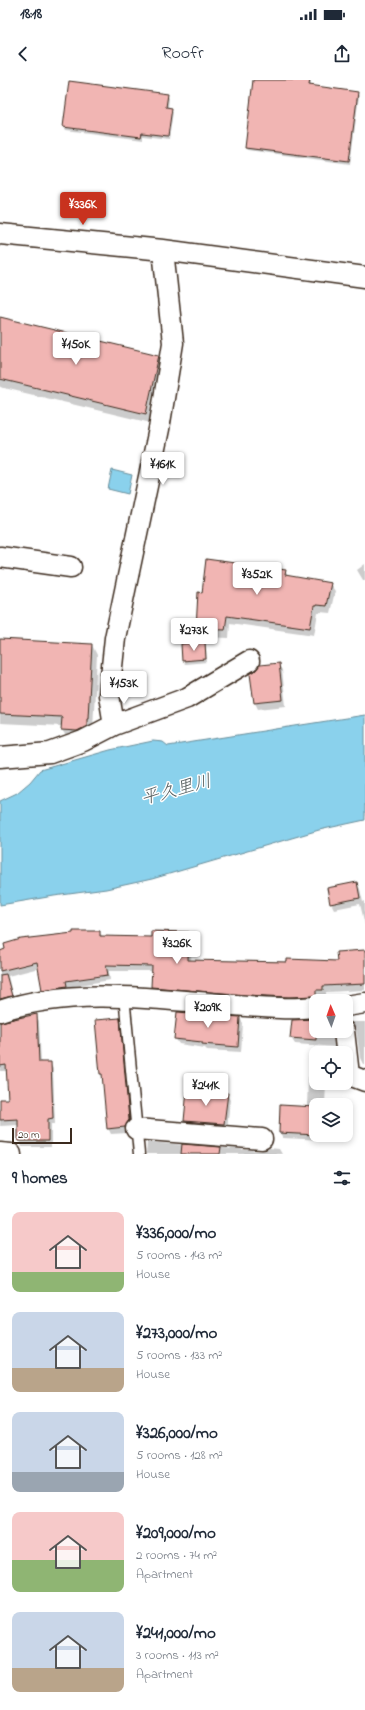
<!DOCTYPE html>
<html lang="en">
<head>
<meta charset="utf-8">
<style>
	body { margin:0; font-family:"Indie Flower","Klee One",sans-serif; background:#f2f2f3; color:#1f2937; height:100vh; display:flex; flex-direction:column; font-size:15px; white-space:nowrap }
	* { box-sizing:border-box; margin:0 }
	p { font-size:13px; color:#747a83 }
	.icon { flex:none; width:22px; height:22px; fill:none; stroke:currentColor; stroke-width:2; stroke-linecap:round; stroke-linejoin:round }
	.map { position:relative; height:1074px; overflow:hidden }
	.side { display:flex; flex-direction:column; background:#fff; flex:1 }
	.side>* { flex:none }
	.needle { width:26px; rotate:358deg }
	.tools { position:absolute; left:309px; top:914px; display:grid; gap:8px }
	.tools a { display:grid; place-items:center; width:44px; height:44px; border-radius:8px; background:#fff; box-shadow:0 2px 6px #0003; font-size:20px }
	.scale { position:absolute; left:12px; bottom:10px; width:60px; box-sizing:border-box; padding-left:4px; border:2px solid #3b2a1e; border-top:0; font-size:11px; line-height:14px; white-space:nowrap; color:#3b2a1e; -webkit-text-stroke:3px #fff; paint-order:stroke }
	.price { position:absolute; translate:-50% -34px; padding:0 9px; border-radius:4px; background:#fff; color:#222; font-size:13px; line-height:26px; filter:drop-shadow(0 1px 2px #0008) }
	.price::after { content:''; position:absolute; left:50%; top:24px; width:12px; height:9px; margin-left:-6px; background:inherit; clip-path:polygon(0 0,100% 0,50% 100%) }
	.price.selected { background:#c8321e; color:#fff }
	ul { padding:0; list-style:none }
	li { display:flex; align-items:center; gap:12px; height:100px; padding:0 12px }
	li span { display:grid; place-items:center; flex:none; width:112px; height:80px; border-radius:8px; color:#555 }
	li>.icon { margin-inline-start:auto }
	span .icon { width:48px; height:48px; fill:#fffc; stroke-width:1 }
	li b { font-size:17px }
	h2 { display:flex; justify-content:space-between; align-items:center; height:48px; padding:0 12px; font-size:17px }
	.status { display:flex; justify-content:space-between; align-items:center; height:28px; padding:0 20px; background:#fff; direction:ltr }
	.status svg { height:11px; fill:currentColor }
	header { display:flex; justify-content:space-between; align-items:center; height:52px; padding:0 12px; background:#fff; font-size:18px; font-weight:600 }
	.map>svg:first-child { display:block }
	.water { fill:#8ad1ec; stroke:#6a8e9a }
	.shadow { fill:#0003 }
	.building { fill:#f1b5b3; stroke:#3b2a1e }
	.lines { fill:none; stroke-linecap:round; stroke-linejoin:round }
	.lane-casing { stroke:#3b2a1e; stroke-width:13 }
	.street-casing { stroke:#3b2a1e; stroke-width:23 }
	.lane { stroke:#fff; stroke-width:10 }
	.street { stroke:#fff; stroke-width:20 }
	.labels { text-anchor:middle; stroke-width:3; stroke-linejoin:round; paint-order:stroke }
	.water-label { font-size:18px; font-style:italic; fill:#535c5c; stroke:#fff }
</style>
</head>
<body>
<div class="status"><b>18:18</b><svg viewBox="0 0 49 12"><path d="M0 12V9h3v3zM5 12V6h3v6zM10 12V3h3v9zM15 12V0h3v12zM26 1h20v11H26zM47 4h2v5h-2z"/></svg></div>
<header><svg class="icon" aria-label="back" viewBox="0 0 24 24"><path d="M15 5l-7 7 7 7"/></svg>Roofr<svg class="icon" aria-label="share" viewBox="0 0 24 24"><path d="M12 15V3M7 8l5-5 5 5M5 13v7h14v-7"/></svg></header>
<div class="map">
<svg width="365" height="1074" viewBox="0 0 365 1074">
	<rect width="100%" height="100%" fill="#fff"/>
	<filter id="ink" filterUnits="userSpaceOnUse"><feTurbulence type="fractalNoise" baseFrequency=".025" numOctaves="2"/><feDisplacementMap in="SourceGraphic" scale="8" xChannelSelector="R" yChannelSelector="G"/><feConvolveMatrix kernelMatrix="1 2 1 2 8 2 1 2 1" color-interpolation-filters="sRGB"/></filter>
	<g filter="url(#ink)">
		<path class="water" d="M112,390l20,5 -4,19 -20,-5z
			M365,635v105l-46,10 -167,49 -46,10 -52,7 -54,9v-104l17,-8 13,-11 10,-12 70,-20 43,-9 10,1 5,4z"/>
		<path class="shadow" d="M254,0h57v6l46,7 2,3 -9,68 -103,-14 -1,-2z
			M167,15l2,3 -1,11h3l2,3 -4,27 -26,-3v4l-77,-10 -2,-3z
			M0,238l159,38 5,10 -13,57 -151,-36z
			M365,484v16h-2l-6,-10z
			M285,491l3,5 42,8 5,7 -5,22 -10,-1v1h-2l-4,22 -84,-12 -1,15 -28,-1 -4,-8 2,-36 4,1z
			M0,560l92,5 5,10 -4,73 -25,11 -6,-9v-4l-62,-3z
			M205,563l1,3 1,16 -22,2 -2,-3 -1,-16z
			M278,584l4,6 4,36 -28,3 -3,-6 -4,-29z
			M357,803l3,6 3,13 2,-1v24l-5,-21 -26,5 -3,-6z
			M99,852l4,5 49,1 36,-5 4,6 -1,22 147,1 27,-11v39l-39,2v9l-170,-8 -4,-6 1,-16h-44l1,9 -42,7 1,5 -22,3 -4,-6 -4,-21 -31,8 6,26 -14,5v-55z
			M36,935l3,6 2,42h9l3,6 2,55h-4v23h-29l-3,-6v-16l-19,1v-25l9,-1 -2,-29h-7v-48z
			M240,938l3,6 -2,28 -34,-2 -2,-2 -26,-4 -4,-6z
			M119,939l4,6 9,102 -4,6 -17,1 -3,-6 -4,-50 -3,-4z
			M316,940v11h23l-2,16 -42,-3 -4,-6z
			M351,942h14v42h-2l-3,-6 -4,-29z
			M308,997h8v6h10l-1,22h-9v30h7v5l-40,-2 -3,-5 27,-26z
			M227,1014l3,6 -3,30 -38,-3 -3,-6z
			M147,1062l114,9 9,-3 9,1 3,5h-136z"/>
		<path class="building" d="M253,0h57l-1,5 49,7 -9,69 -104,-13z
			M69,1l99,13 -2,13 6,1 -4,28 -26,-3 -1,4 -78,-10z
			M0,237l159,38 -13,59 -146,-35z
			M206,479l80,11 -1,5 46,8 -5,23 -10,-1v1h-2l-4,22 -83,-12 -2,14 -29,-1 2,-37 4,1z
			M0,559l92,5 -4,74h-1v8l-10,5 -16,-1 1,-13 -62,-3z
			M205,562l1,17 -24,2 -1,-17z
			M279,583l4,37 -29,3 -4,-29 5,-3 5,-6z
			M357,802l3,16 -30,6 -3,-16z
			M73,851h27v5l51,1v-6l38,1 -1,28 99,2v-3l50,2 -1,-9 29,-2v34l-42,2v4h-7v6l-27,1 -43,-2 -95,-8 1,-21 -46,-1 2,10 -42,6 1,5 -25,4 -5,-28 -37,9v-20l5,-2 -1,-5 17,-5 52,-6z
			M6,894l6,22 -12,3v-24z
			M177,932l63,5 -2,30 -36,-3v-2l-28,-3z
			M37,934l2,48h12l2,56 -5,1v22h-30v-22l-18,1v-21h8l-2,-34 -6,1v-44z
			M120,938l9,102 -4,7 -18,2 -5,-55h-2l-5,-54z
			M316,939v21l-26,-2 2,-18z
			M187,1010l41,3 -4,31 -40,-3z
			M280,1025l36,2v28l-37,-2z
			M182,1064l39,3 -1,7h-39z"/>
		<g class="lines">
			<defs>
				<path id="lane" d="M124,916l15,158"/>
				<path id="street" d="M0,154l163,16 202,27
					M0,477l71,10
					M114,645l-5,-30 6,-57 44,-209 14,-86 -10,-93
					M0,677l50,-4 33,-12 31,-16 73,-27 62,-37
					M346,926l19,-3
					M0,931c86,-29 190,-6 280,-3 12,1 24,0 36,-1
					M344,951l5,44 16,6
					M136,1049l126,10
					M0,1073l11,1"/>
			</defs>
			<use href="#lane" class="lane-casing"/>
			<use href="#street" class="street-casing"/>
			<use href="#lane" class="lane"/>
			<use href="#street" class="street"/>
		</g>
	</g>
	<g class="labels">
		<g class="water-label">
			<text transform="translate(176 709) rotate(-15)" y="6">平久里川</text>
		</g>
	</g>
</svg>
<div class="tools">
<a><svg class="needle" viewBox="-14 -14 28 28"><path d="M0-13l5 13h-10z" fill="#e53935"/><path d="M0 13l5-13h-10z" fill="#747a83"/></svg></a>
<a><svg class="icon" aria-label="locate" viewBox="0 0 24 24"><circle cx="12" cy="12" r="6"/><path d="M12 2v4M12 18v4M2 12h4M18 12h4"/></svg></a>
<a><svg class="icon" aria-label="layers" viewBox="0 0 24 24"><path d="M12 4l9 5-9 5-9-5zM3 14l9 5 9-5"/></svg></a>
</div>
<div class="scale">20 m</div>
<b class="price selected" style="left:83px;top:146px">¥336K</b>
<b class="price" style="left:76px;top:286px">¥150K</b>
<b class="price" style="left:163px;top:406px">¥161K</b>
<b class="price" style="left:257px;top:516px">¥352K</b>
<b class="price" style="left:194px;top:572px">¥273K</b>
<b class="price" style="left:124px;top:625px">¥153K</b>
<b class="price" style="left:177px;top:885px">¥326K</b>
<b class="price" style="left:208px;top:949px">¥209K</b>
<b class="price" style="left:206px;top:1027px">¥241K</b>
</div>
<section class="side">
<h2>9 homes<svg class="icon" aria-label="filters" viewBox="0 0 24 24"><path d="M4 7h16M4 17h16"/><circle cx="9" cy="7" r="2"/><circle cx="15" cy="17" r="2"/></svg></h2>
<ul>
<li><span style="background:linear-gradient(#f6c9c9 75%,#8fb573 0)"><svg class="icon" aria-label="home" viewBox="0 0 24 24"><path d="M3 11l9-7 9 7M6 9v11h12V9"/></svg></span><div><b>¥336,000/mo</b><p>5 rooms · 143 m²</p><p>House</p></div></li>
<li><span style="background:linear-gradient(#c9d6e8 70%,#b9a48a 0)"><svg class="icon" aria-label="home" viewBox="0 0 24 24"><path d="M3 11l9-7 9 7M6 9v11h12V9"/></svg></span><div><b>¥273,000/mo</b><p>5 rooms · 133 m²</p><p>House</p></div></li>
<li><span style="background:linear-gradient(#c9d6e8 75%,#9aa5b1 0)"><svg class="icon" aria-label="home" viewBox="0 0 24 24"><path d="M3 11l9-7 9 7M6 9v11h12V9"/></svg></span><div><b>¥326,000/mo</b><p>5 rooms · 128 m²</p><p>House</p></div></li>
<li><span style="background:linear-gradient(#f6c9c9 60%,#8fb573 0)"><svg class="icon" aria-label="home" viewBox="0 0 24 24"><path d="M3 11l9-7 9 7M6 9v11h12V9"/></svg></span><div><b>¥209,000/mo</b><p>2 rooms · 74 m²</p><p>Apartment</p></div></li>
<li><span style="background:linear-gradient(#c9d6e8 70%,#b9a48a 0)"><svg class="icon" aria-label="home" viewBox="0 0 24 24"><path d="M3 11l9-7 9 7M6 9v11h12V9"/></svg></span><div><b>¥241,000/mo</b><p>3 rooms · 113 m²</p><p>Apartment</p></div></li>
</ul>
</section>
</body>
</html>
